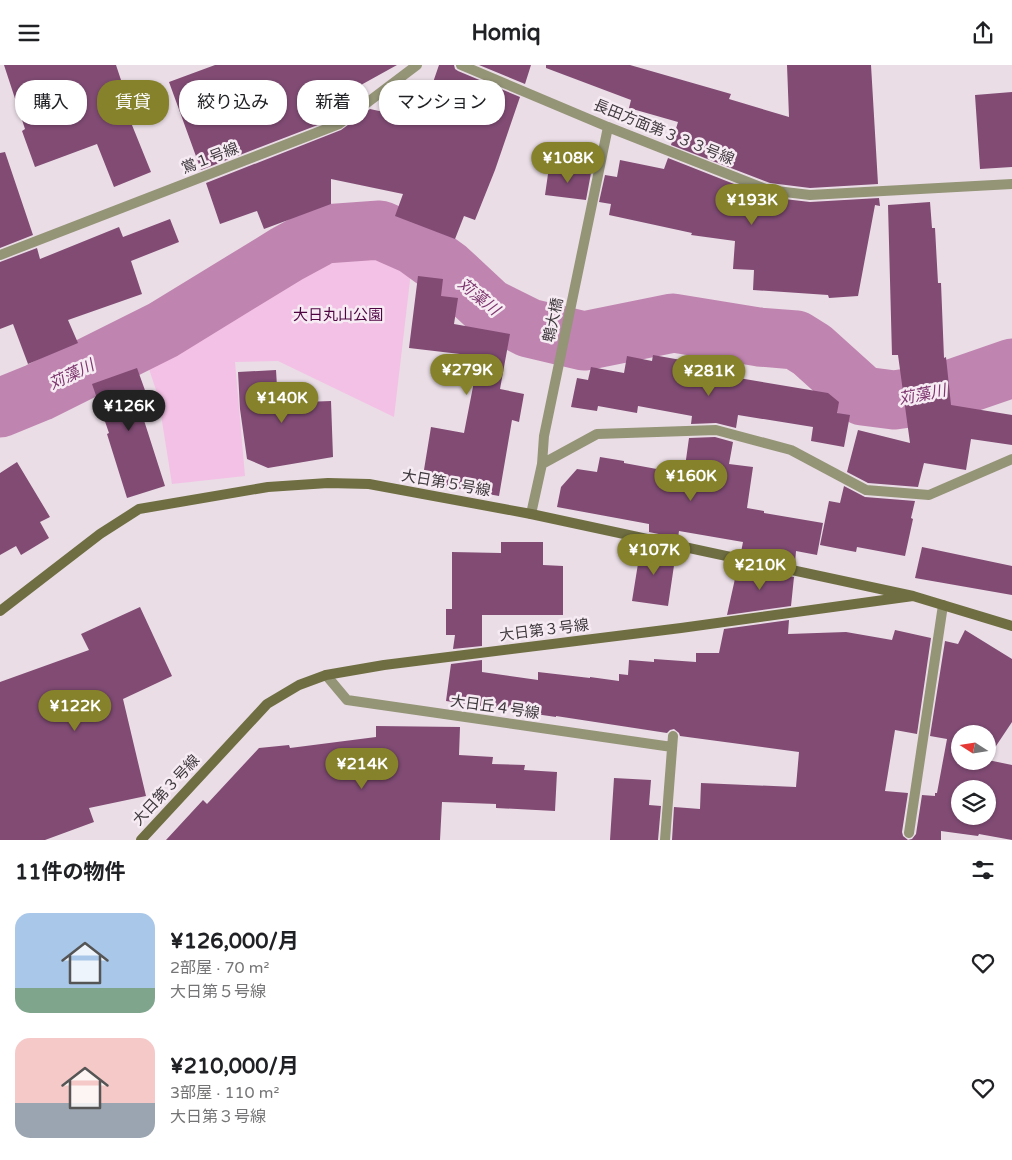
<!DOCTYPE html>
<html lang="ja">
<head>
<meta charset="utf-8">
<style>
	body { margin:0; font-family:"Varela Round","Noto Sans JP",sans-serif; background:#f6f6f6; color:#202124; height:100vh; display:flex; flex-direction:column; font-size:19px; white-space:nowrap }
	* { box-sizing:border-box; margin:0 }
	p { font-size:16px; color:#757577 }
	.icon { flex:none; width:28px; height:28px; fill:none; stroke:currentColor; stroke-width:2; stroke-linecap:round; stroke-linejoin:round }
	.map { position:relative; height:775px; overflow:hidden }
	.side { display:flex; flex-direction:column; background:#fff; flex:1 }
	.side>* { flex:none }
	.guide { position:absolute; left:15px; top:15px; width:500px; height:45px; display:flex; gap:10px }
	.needle { width:32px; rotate:282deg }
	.buttons { position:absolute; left:951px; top:660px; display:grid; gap:10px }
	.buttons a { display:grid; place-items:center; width:45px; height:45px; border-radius:50%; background:#fff; box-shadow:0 1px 4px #0004; font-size:25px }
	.price { position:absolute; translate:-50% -42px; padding:0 11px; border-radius:18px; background:#85822b; color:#fff; font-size:16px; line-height:32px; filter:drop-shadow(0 1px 2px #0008) }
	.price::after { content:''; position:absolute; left:50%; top:30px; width:15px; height:11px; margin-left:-8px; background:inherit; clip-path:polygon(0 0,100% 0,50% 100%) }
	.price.on { background:#222; color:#fff }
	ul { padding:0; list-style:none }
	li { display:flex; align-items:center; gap:15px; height:125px; padding:0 15px }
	li span { display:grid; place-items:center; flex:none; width:140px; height:100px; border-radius:15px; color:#555 }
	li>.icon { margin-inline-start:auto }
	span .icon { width:60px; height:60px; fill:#fffc; stroke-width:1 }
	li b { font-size:21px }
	h2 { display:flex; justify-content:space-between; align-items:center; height:60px; padding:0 15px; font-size:21px }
	.pill { padding:0 18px; border-radius:20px; background:#fff; box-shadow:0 1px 4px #0004; font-size:18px; line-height:45px }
	.pill.on { background:#85822b; color:#fff }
	header { display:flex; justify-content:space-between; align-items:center; height:65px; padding:0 15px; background:#fff; font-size:22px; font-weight:700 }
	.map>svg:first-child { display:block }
	.green { fill:#f3c1e5 }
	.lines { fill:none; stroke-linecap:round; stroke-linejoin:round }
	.river { stroke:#bf84b0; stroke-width:59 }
	.building { fill:#814b74; fill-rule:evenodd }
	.street { stroke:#949477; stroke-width:10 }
	.secondary { stroke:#6f6e42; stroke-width:10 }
	.labels { text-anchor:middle; stroke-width:5; stroke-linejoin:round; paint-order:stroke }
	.street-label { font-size:15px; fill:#3e393d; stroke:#f7ebf3 }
	.park-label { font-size:15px; fill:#4e0542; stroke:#f7ebf3 }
	.water-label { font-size:16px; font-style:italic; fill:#7f3870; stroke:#f7ebf3 }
</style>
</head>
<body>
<header><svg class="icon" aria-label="menu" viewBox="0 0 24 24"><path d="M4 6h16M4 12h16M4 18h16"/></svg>Homiq<svg class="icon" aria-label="share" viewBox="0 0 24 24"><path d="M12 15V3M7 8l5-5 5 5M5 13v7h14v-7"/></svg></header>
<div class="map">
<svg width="1012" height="775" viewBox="0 0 1012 775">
	<rect width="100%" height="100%" fill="#eadde6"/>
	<path class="green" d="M376,178l26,10 9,19 -17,145 -116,-56 -43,1 10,114 -73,8 -14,-88 -16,-48 123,-68 57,-34z"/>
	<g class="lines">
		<path class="river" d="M0,343l39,-16 124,-62 124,-76 37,-20 56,-4 34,15 33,24 42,39 40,20 55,13 89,-18 86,14 37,3 16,10 51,46 31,4 43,-6 75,-26"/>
	</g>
	<path class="building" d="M4,0h112l7,21 -6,2 34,84 -37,15 -17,-43 -62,23 -13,-36 3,-2z
		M215,0h182l-65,36 20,4 -16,13 -135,52 -32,-88z
		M439,0h15l1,4 3,2 62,26 -25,73 -20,50 -11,-4 -9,23 -60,-23 8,-22 -72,-15v25l-67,25 -7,-18 -37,13 -14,-41 135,-53 29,-21 50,11z
		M479,0h52l-6,19z
		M546,0h84l101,29 -2,5 60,18 -2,-52h84l7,119 -68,4 -40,-5 -99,-38 7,-23 -49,-14 2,-8 -85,-32z
		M1012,27v75l-32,2 -5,-74z
		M5,87l28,83 -33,13v-95z
		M668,93l99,39 43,5 69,-4 1,8 -5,-1 -17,91 -29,2 -1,-3 -75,-5 1,-20 -21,-1 2,-28 -44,-6 1,-2 -83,-18 2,-11 -12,-2 6,-27 12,2 3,-17 44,9z
		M549,102l42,6 -5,27 -41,-5z
		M930,137l2,26h3l3,55h3l3,75 2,-1 5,48 61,10v30l-41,-6 -5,31 -42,-7 -6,24 -50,-4 -21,-11 11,-42 52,13 -12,-88h-6l-4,-150z
		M170,154l9,23 -48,19 11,33 -74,26 10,23 -50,21 -15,-40 -13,5v-67l37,-14 3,11 79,-32 4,10z
		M418,211l25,3 -2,17 17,2 -4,26 56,10 -10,55 24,5 -5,28 -7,-2 -13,76 -77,-14 9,-55 33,6 14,-72 -19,-4 1,-3 -51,-6z
		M653,290l45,8 -1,8 131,22 11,9 -2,11 13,2 -6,32 -33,-6 2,-14 -75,-12 -2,13 -20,-5 -25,1 1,-8 -54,-10 -1,7 -39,-7 -1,5 -26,-4 6,-29 11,2 3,-13 33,6 3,-17 25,5z
		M137,303l14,39 -10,4 24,75 -38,12 -20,-64 2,-1 -17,-49z
		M276,305l2,33 53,-2 2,56 -65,11 -21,-9 -7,-50 -2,-37z
		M715,372l18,5 -4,22 24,3 -6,41 17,3v2l59,10 -6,32 -21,-4 -1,13 -54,-12 2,-10 -64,-11 -1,7 -29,-6v-8l-92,-17 4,-20 16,-18 20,3 3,-15 24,4v2l60,11 5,-36z
		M17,397l33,55 -10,5 9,16 -28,17 -5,-9 -16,9v-82z
		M844,421l21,11 50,4 -4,17 2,1 -8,37 -48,-9 -1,5 -36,-7 9,-44 11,2z
		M501,477h42v23l20,1v49h-81v31l-29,3 2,-14h-9v-26h6v-57l49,1z
		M641,480l35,7 -8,54 -36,-5z
		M922,482l90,19v29l-97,-17z
		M738,500l56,12 -3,29 -64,9z
		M140,542l32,69 -49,23 23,97 -57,12 5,14 -49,18h-45v-158l89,-32 -8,-16z
		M789,555l-1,14 58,-2 46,8 3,-10 36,8 -14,96 -22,-4 -10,61 23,2 -6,39 1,4 5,4 4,-1 4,-5 6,-39 13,1v-3h2l10,-54 -17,-3 15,-95 13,3 7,-14 47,29v63l-24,36v-24h-28v27h28v-1l24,5v75l-33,-6 -1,2 -37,-5v9h-269l2,-33 26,2 1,-26 95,4 3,-35 -119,-16 -1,-3 -5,-4 -4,1 -4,4 1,-1 -111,-17v1l-110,-16 5,-37 31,-4v12l56,8v-8l52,6v-1l29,4v-7l9,1 1,-15 25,2v-3l42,3v-9h23l5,-24zM960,724h28v27h-28z
		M376,661l84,1 -1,28 34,2 -1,7 33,1 -1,5 33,2 -2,39 -59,-3v-4l-54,-2 -2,38h-274l37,-40 4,4 52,-56 30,-3 1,3 86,-11z
		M614,713l37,2 -2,25 12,1 -3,34h-48z"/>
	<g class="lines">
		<path class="street" d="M461,0l147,62 160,63 42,5 202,-11
			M0,190l339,-131 78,-59
			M542,399l55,-30 119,-4 75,20 75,40 63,5 83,-36
			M531,449l11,-50 2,-28 64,-309
			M326,610l21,25 325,47
			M909,768l34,-228
			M665,775l8,-104"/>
		<path class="secondary" d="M0,546l100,-77 39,-25 129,-22 60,-4 41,1 162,30 382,82
			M141,775l126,-136 32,-19 27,-10 58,-10 297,-37 232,-32 99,30"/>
	</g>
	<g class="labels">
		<g class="street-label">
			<text transform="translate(664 67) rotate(22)" y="5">長田方面第３３３号線</text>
			<text transform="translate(210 93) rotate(-21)" y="5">鴬１号線</text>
			<text transform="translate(553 255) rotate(-78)" y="5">鵯大橋</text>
			<text transform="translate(446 418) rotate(10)" y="5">大日第５号線</text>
			<text transform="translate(544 565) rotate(-7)" y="5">大日第３号線</text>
			<text transform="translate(495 642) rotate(8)" y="5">大日丘４号線</text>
			<text transform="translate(166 725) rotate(-47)" y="5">大日第３号線</text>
		</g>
		<g class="park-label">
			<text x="338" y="255">大日丸山公園</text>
		</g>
		<g class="water-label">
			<text transform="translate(479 231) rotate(39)" y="6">苅藻川</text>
			<text transform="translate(71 309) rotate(-26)" y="6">苅藻川</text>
			<text transform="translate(922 329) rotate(-11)" y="6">苅藻川</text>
		</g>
	</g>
</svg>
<div class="buttons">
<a><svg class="needle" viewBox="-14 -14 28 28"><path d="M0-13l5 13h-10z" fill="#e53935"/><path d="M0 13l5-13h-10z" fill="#757577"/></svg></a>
<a><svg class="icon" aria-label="layers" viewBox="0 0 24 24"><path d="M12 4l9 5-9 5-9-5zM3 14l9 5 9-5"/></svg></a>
</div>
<b class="price" style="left:568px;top:119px">¥108K</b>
<b class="price" style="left:752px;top:161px">¥193K</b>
<b class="price" style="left:467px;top:331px">¥279K</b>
<b class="price" style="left:709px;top:332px">¥281K</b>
<b class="price" style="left:282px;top:359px">¥140K</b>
<b class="price on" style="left:129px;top:367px">¥126K</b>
<b class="price" style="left:691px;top:437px">¥160K</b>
<b class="price" style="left:654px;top:511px">¥107K</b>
<b class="price" style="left:760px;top:526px">¥210K</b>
<b class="price" style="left:75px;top:667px">¥122K</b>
<b class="price" style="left:362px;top:725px">¥214K</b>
<div class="guide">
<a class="pill">購入</a>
<a class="pill on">賃貸</a>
<a class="pill">絞り込み</a>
<a class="pill">新着</a>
<a class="pill">マンション</a>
</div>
</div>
<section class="side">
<h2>11件の物件<svg class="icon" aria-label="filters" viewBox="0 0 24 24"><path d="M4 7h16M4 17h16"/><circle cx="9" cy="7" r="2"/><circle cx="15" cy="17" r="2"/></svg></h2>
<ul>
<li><span style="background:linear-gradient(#a9c7e8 75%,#7fa58c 0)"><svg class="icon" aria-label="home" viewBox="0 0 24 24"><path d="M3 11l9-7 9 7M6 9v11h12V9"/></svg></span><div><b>¥126,000/月</b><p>2部屋 · 70 m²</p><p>大日第５号線</p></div><svg class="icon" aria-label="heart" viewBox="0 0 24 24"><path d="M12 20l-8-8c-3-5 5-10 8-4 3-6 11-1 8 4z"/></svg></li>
<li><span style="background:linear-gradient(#f6c9c9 65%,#9aa5b1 0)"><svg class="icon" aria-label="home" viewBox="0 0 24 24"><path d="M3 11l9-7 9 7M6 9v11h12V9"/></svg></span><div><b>¥210,000/月</b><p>3部屋 · 110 m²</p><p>大日第３号線</p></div><svg class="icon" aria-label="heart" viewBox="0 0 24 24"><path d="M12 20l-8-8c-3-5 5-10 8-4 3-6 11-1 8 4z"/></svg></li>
</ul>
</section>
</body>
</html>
